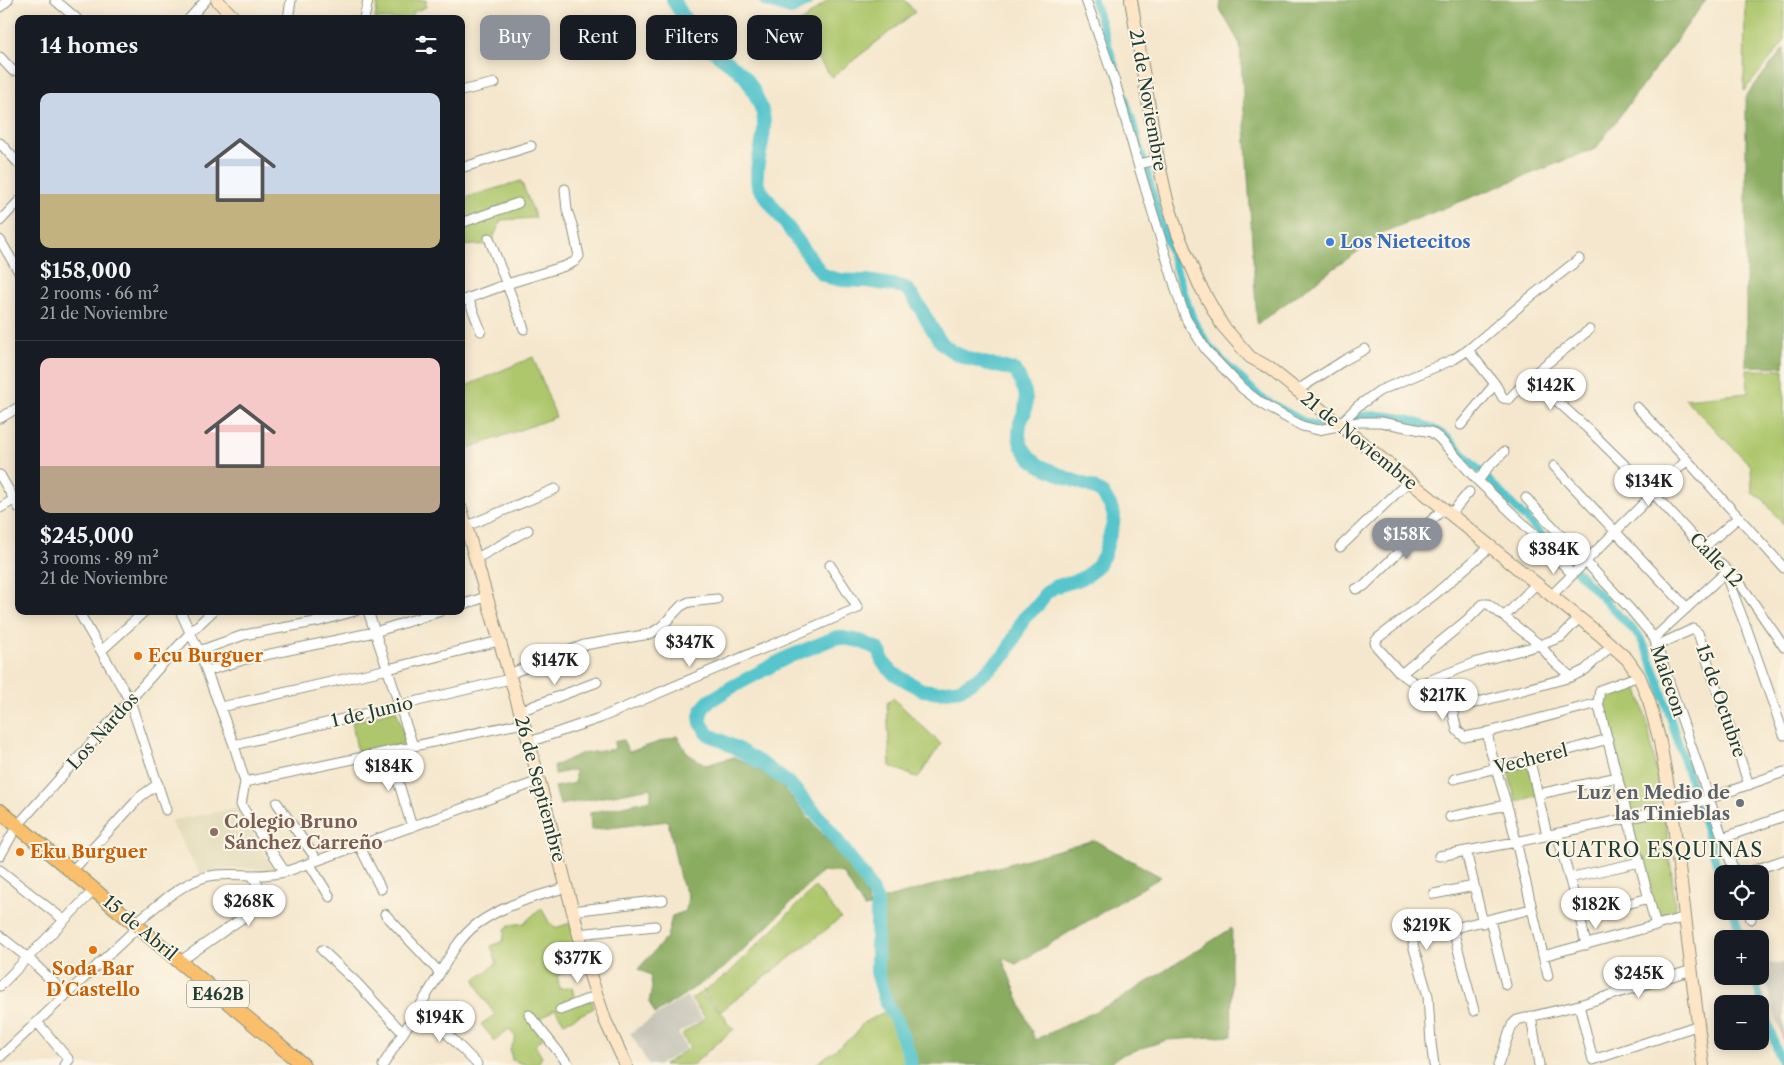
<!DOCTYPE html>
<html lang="en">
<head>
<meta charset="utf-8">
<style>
	body { margin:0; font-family:"Libre Caslon Text",serif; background:#242831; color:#f1f3f6; height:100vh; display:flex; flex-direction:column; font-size:19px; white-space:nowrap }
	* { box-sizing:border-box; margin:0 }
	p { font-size:16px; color:#9ea1a6 }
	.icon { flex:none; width:28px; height:28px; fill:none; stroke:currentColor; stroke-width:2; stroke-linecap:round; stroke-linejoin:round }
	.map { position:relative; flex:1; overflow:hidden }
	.drawer { position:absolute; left:15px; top:15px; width:450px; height:600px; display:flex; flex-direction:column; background:#171b24; border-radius:10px; box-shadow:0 2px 12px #0003 }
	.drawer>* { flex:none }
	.guide { position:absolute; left:480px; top:15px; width:475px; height:45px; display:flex; gap:10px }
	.buttons { position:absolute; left:1714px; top:865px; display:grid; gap:10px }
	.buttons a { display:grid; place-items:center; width:55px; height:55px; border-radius:10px; background:#171b24; box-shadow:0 2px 12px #0003; font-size:25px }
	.price { position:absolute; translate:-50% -42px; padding:0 11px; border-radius:18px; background:#fff; color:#222; font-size:16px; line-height:32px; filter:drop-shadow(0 1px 2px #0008) }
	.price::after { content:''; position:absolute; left:50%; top:30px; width:15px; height:11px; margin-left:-8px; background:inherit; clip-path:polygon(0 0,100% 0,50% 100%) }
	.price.on { background:#8c9099; color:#fff }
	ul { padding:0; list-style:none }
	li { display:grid; align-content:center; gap:10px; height:265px; padding:0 25px }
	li+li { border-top:1px solid #363941 }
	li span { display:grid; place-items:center; height:155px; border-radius:10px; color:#555 }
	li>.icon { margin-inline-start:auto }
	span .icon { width:90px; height:90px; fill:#fffc; stroke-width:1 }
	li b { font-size:21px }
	h2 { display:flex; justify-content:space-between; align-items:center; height:60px; padding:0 25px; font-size:21px }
	.chip { padding:0 18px; border-radius:10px; background:#171b24; box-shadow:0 2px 12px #0003; font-size:18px; line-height:45px }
	.chip.on { background:#8c9099; color:#fff }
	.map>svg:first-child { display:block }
	.built { fill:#e3dbba }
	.industrial { fill:#c6c5b8 }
	.green { fill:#aec76d; stroke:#668250 }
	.forest { fill:#8aac60; stroke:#54744a }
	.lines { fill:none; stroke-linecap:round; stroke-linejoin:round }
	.canal { stroke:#57c5cc; stroke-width:8 }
	.river { stroke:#57c5cc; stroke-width:14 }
	.street-casing { stroke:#8a9280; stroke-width:11 }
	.secondary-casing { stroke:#8a9280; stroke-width:14 }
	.primary-casing { stroke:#8a9280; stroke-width:16 }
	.street { stroke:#fff; stroke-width:9 }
	.secondary { stroke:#fde5c5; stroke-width:12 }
	.primary { stroke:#f9bf6d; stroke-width:14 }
	.shop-dot { fill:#3f7fe0; stroke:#fcf5e5; stroke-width:2 }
	.food-dot { fill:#e8710a; stroke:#fcf5e5; stroke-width:2 }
	.worship-dot { fill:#6b7280; stroke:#fcf5e5; stroke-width:2 }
	.education-dot { fill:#8d6e63; stroke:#fcf5e5; stroke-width:2 }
	.labels { text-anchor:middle; stroke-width:4; stroke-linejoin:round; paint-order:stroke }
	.shield { fill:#fcf5e5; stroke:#617469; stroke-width:1 }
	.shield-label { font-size:16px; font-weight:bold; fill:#1f3d34 }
	.street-label { font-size:18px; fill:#1f3d34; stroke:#fcf5e5 }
	.shop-label { font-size:18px; font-weight:bold; fill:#366cbe; stroke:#fcf5e5; text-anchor:start }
	.food-label { font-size:18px; font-weight:bold; fill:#c56008; stroke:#fcf5e5; text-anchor:start }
	.worship-label { font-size:18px; font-weight:bold; fill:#5b616d; stroke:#fcf5e5; text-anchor:end }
	.education-label { font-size:18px; font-weight:bold; fill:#785e54; stroke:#fcf5e5; text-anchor:start }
	.quarter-label { font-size:20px; letter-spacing:1px; fill:#1f3d34; stroke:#fcf5e5 }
</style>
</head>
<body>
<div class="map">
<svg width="1784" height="1065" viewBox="0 0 1784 1065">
	<rect width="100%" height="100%" fill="#fcf5e5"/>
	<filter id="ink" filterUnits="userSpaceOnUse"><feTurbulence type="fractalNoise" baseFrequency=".02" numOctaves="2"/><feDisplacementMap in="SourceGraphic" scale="10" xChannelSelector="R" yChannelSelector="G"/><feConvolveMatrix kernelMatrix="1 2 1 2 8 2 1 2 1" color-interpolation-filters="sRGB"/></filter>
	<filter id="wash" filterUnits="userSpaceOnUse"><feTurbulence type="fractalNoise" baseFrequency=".0096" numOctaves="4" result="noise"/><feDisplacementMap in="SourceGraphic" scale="20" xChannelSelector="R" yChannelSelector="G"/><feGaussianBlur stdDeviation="1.12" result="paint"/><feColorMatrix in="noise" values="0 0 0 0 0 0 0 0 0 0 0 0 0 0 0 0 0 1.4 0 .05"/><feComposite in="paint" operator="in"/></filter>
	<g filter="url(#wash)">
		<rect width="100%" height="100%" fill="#f5e7cd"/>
		<path class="built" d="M237,808l37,62 -34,-2 -15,1 -25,5 -30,-53z"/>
		<path class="industrial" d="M1760,963h24v82z
			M686,996l17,23 -25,14 9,16 -29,16h-9l-19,-32z"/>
		<path class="green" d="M378,0h48v7l-13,5v7h-38z
			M828,0h77l10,12 -83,65 -39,-49z
			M1745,0h39v42l-40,49z
			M521,181l15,37 -35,2 -10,24 -30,2v-47z
			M533,357l23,60 -95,34v-63z
			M1747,370h37v156l-21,-27 -11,-6 -1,-27 -66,-67 63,-6z
			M1636,681l11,41 15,79 -10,6 -21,3 -28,-118z
			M893,698l48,46 -23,34 -28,-12 -3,-63z
			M396,710l11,33 -49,12 -6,-33z
			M1528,766l10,29 -22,7 -8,-32z
			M1662,815l3,1 11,96 -20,4 -27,-93z
			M815,887l26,31 -120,93 -19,-19 26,-18z
			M541,908l8,14 6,6 15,-5 13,45 -26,7 3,14 12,-2 3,14h17l2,7 -30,15 -9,-14 -15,10 8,13 -13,13 7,12 -4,7 -11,1 -15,-5 -2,-11 6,-11 -7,-9 -14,12 -14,-17 14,-9 -11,-16 -9,-19 22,-17 -6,-17 12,-5 2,-12 6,-4 13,-2z
			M700,993l25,23 2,7 7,6 -26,22 -15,14h-30l27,-17 -8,-14 24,-16 -15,-19z
			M882,1013l8,4 15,38v10h-90l41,-31 7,-11z"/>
		<path class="forest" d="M1221,0h485l-110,148 -210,83 -129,93 -17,-280 -20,-35z
			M1784,48v319l-38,-1v-270z
			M677,736l11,18 18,11 28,-8 21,10 26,18 79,94 10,28 -6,1 -21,-35 -21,-2 -49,50 -49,47 -69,46 -6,-12 3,-15 -2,-12 -12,-6 29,-32 5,-21 14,-5 2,-15 -8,-18 -12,-57 -77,9 -1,-17 61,-13v-12l-91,17 -5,-18 20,-4v-13l-20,4 -1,-8 26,-12 35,-5 -1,-7 9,-2 6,12z
			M1094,840l67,37 -145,87 -14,-6 33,82 82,-39 115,-73 -1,34 1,74 -65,4 -43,14 -17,11h-197v-8l-13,-35 -16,-35 -4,-46v-40z"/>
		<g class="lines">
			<path class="canal" d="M1094,0l39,124 29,102 31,94 16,26 11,12 40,39 46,26 17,3 5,-2
				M1344,420c33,-11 75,-3 103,17l192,199 8,15 10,25 65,205
				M1733,911l9,28
				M1753,976l29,89"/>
			<path class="river" d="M673,0c11,18 22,35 38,49 10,9 23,16 33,27 7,7 16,28 19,38 5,24 -10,49 -5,72l64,88c16,8 28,6 45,7 6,1 12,2 19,3 5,1 14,1 19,4 10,6 26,42 36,54 18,20 51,21 75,29l9,21 1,8 -1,12 -5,11 -1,13 2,9 9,13 9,7 28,13 23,8 12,7 8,12 4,10 -1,9 -9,31 -6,10 -10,10 -10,5 -24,7 -9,7 -6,10 -15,14 -18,36 -25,22 -21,13 -20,3 -18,-2 -29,-17 -11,-12 -1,-7 -3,-5 -18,-8 -23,-4 -49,20 -56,30 -24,15 -5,6 -3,8 1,7 7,11 28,14 28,17 27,20 33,38 42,57 11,21v71l9,30 11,20 13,35v8
				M766,0l25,8 16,-8"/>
		</g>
	</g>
	<g filter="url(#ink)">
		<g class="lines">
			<defs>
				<path id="street" d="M55,0l22,19
					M1086,0l29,82 23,82 40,132 8,23 20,31 37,39 22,17 37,20 16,4 40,-8h23l50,10 8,6 39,43 55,52 39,41
					M0,7l8,-7
					M189,19l17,-19
					M288,19l3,-19
					M364,19l4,-19
					M0,57l13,14
					M461,91l34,-8
					M0,143l19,21
					M1138,164l20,-4
					M461,168l70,-22
					M0,221l19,-20
					M461,223l57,-20
					M489,238l35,91
					M0,240l19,32
					M468,298l13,33
					M461,301l46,-17 58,-18 9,-4 5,-6 -6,-28 -6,-18 -2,-21
					M1468,350l27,34 8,14 6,1 21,-22 59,-47
					M1530,377l57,51 67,66 49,54 34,31 47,68
					M1296,391l47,-30 22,-12
					M1637,407l50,53 97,108
					M0,418l19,-11
					M1339,425l19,-19 21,-15 75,-32 14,-9 60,-51 51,-40
					M1461,425l34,-41
					M1554,466l133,142
					M0,475l19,33
					M1478,481l11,-15 15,-14
					M1526,498l104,111 24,29 81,236
					M0,508l17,-10
					M1450,515l19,-23
					M467,526l88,-37
					M1340,547l69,-66
					M1490,547l-56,48 -56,43 -3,4 2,5 24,27 17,11 59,-23 63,-17 21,-8 18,-19
					M1703,548l36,-31
					M475,559l53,-29
					M1725,573l23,59 36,103
					M1356,589l8,-3 79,-77
					M1551,596l136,-136
					M461,605l25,-8
					M78,611l52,90 36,109
					M180,611l19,40 35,94 11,37 -4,23 44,67
					M368,611l45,135
					M1504,617l32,-33
					M1654,638l73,-67
					M1656,646l37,-17 5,4 51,152
					M101,651l44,-40
					M199,651l45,-16 76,-14 35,-10
					M207,671l39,-12 129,-27 66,-21
					M509,674l75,-29 66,-11 11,-7 20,-21 8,-4 28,-3
					M1401,674l66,-54 16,-16h5l52,41 14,17 17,15
					M1639,676l-39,14 -2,13 58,223
					M1418,685l33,20 6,25 7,7 17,-3 117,-31
					M1451,705l20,-1 100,-27 14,-7 27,-25
					M221,707l167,-38 111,-28
					M520,711l77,-29
					M1487,732l4,20 19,64 38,160
					M529,742l71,-24 258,-110 -28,-43
					M234,745l276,-66
					M389,751l23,76
					M1530,761l17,74
					M1454,779l42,-11 34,-7 78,-22
					M245,782l278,-59
					M1539,794l79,-17
					M277,803l40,57
					M1450,817l56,-12
					M1557,833l23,84 6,28
					M1723,838l61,-22
					M359,845l22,44
					M1466,851l17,72
					M0,856l17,-30 174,-194 22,-21
					M1439,856l77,-14 175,-37 93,-33
					M309,863l21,34
					M0,870l64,50
					M72,871l69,-75 17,-12
					M1743,874l41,-14
					M1569,878l71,-16
					M1434,894l40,-8
					M572,911l91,-11
					M1748,911l3,8
					M385,914l55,59
					M1580,917l69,-19
					M1490,920l16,65
					M135,923c24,-18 50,-45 81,-48 24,-2 46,3 69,-3l254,-91
					M1453,930l21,81
					M578,934l77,-8
					M0,936l28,22 38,36
					M322,950l35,33 46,50
					M1543,956l143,-39
					M179,962l88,-61 -15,-26
					M0,986l94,-96
					M1579,1005l14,55 106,-35
					M420,1006l57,58
					M560,1010l36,-14
					M529,1015l40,50
					M1531,1016l8,49
					M37,1022l32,38 -5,5
					M0,1057l139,-131
					M383,1065c17,-27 34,-54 51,-82 12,-20 23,-44 43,-59 25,-18 58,-28 88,-36
					M1434,1065l-3,-22 -3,-47 -15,-51 1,-7 117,-29
					M1498,1065l14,-40 5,-5 62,-15 113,-35"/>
				<path id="secondary" d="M217,0l18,19
					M1131,0l27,160 9,40 11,34 21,50 23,41 28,32 18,10 331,267 28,25 12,17 10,25 11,41 12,67 31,256
					M461,509l68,233 58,224 18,54 21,45"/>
				<path id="primary" d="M0,811l303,254"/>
			</defs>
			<use href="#street" class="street-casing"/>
			<use href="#secondary" class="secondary-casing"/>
			<use href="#primary" class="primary-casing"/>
			<use href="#street" class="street"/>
			<use href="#secondary" class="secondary"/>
			<use href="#primary" class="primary"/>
		</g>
	</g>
	<circle class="shop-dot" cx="1330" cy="242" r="5"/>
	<g class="food-dot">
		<circle cx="138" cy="656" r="5"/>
		<circle cx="20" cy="852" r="5"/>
		<circle cx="93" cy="950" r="5"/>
	</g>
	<circle class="worship-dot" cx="1740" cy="803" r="5"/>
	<circle class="education-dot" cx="214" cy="832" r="5"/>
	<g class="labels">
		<rect class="shield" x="187" y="980.5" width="62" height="27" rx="4"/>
		<g class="shield-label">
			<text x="218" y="1000">E462B</text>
		</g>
		<g class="street-label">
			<text transform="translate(1148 100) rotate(80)" y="6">21 de Noviembre</text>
			<text transform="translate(1359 441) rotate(39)" y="6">21 de Noviembre</text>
			<text transform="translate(1716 560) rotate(46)" y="6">Calle 12</text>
			<text transform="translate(1668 681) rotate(71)" y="6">Malecon</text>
			<text transform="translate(1721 701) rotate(71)" y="6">15 de Octubre</text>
			<text transform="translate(372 712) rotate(-13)" y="6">1 de Junio</text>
			<text transform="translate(103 731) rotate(-48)" y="6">Los Nardos</text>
			<text transform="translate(1531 759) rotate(-14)" y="6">Vecherel</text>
			<text transform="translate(540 789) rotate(75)" y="6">26 de Septiembre</text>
			<text transform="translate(140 928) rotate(40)" y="6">15 de Abril</text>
		</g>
		<g class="shop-label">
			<text x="1340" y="248">Los Nietecitos</text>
		</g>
		<g class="food-label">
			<text x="148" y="662">Ecu Burguer</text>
			<text x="30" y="858">Eku Burguer</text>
			<text x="93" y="975" text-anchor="middle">Soda Bar<tspan x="93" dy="21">D´Castello</tspan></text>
		</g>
		<g class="worship-label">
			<text x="1730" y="799">Luz en Medio de<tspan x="1730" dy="21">las Tinieblas</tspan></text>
		</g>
		<g class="education-label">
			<text x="224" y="828">Colegio Bruno<tspan x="224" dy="21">Sánchez Carreño</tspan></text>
		</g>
		<g class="quarter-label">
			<text x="1654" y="857">CUATRO ESQUINAS</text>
		</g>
	</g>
</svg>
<div class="buttons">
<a><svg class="icon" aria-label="locate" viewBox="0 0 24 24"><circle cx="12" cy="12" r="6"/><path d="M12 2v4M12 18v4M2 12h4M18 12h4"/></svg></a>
<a>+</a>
<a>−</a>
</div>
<b class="price" style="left:1551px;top:411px">$142K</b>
<b class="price" style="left:1649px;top:507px">$134K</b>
<b class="price on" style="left:1407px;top:560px">$158K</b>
<b class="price" style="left:1554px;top:575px">$384K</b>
<b class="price" style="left:690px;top:668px">$347K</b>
<b class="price" style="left:555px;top:686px">$147K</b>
<b class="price" style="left:1443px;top:721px">$217K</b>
<b class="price" style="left:389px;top:792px">$184K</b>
<b class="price" style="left:249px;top:927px">$268K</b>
<b class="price" style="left:1596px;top:930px">$182K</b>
<b class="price" style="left:1427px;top:951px">$219K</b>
<b class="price" style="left:578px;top:984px">$377K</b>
<b class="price" style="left:1639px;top:999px">$245K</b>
<b class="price" style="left:440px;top:1043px">$194K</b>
<div class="guide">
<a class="chip on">Buy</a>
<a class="chip">Rent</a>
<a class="chip">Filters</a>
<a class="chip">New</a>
</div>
<section class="drawer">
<h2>14 homes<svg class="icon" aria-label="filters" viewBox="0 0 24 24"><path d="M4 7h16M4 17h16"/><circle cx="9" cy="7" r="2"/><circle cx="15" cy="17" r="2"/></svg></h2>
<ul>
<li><span style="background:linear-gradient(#c9d6e8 65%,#c2b280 0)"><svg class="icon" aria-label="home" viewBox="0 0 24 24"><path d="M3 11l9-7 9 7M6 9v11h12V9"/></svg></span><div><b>$158,000</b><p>2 rooms · 66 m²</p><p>21 de Noviembre</p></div></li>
<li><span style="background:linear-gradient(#f6c9c9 70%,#b9a48a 0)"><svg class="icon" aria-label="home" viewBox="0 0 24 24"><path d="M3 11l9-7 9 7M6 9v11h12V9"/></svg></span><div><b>$245,000</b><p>3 rooms · 89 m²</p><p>21 de Noviembre</p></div></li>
</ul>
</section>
</div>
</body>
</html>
